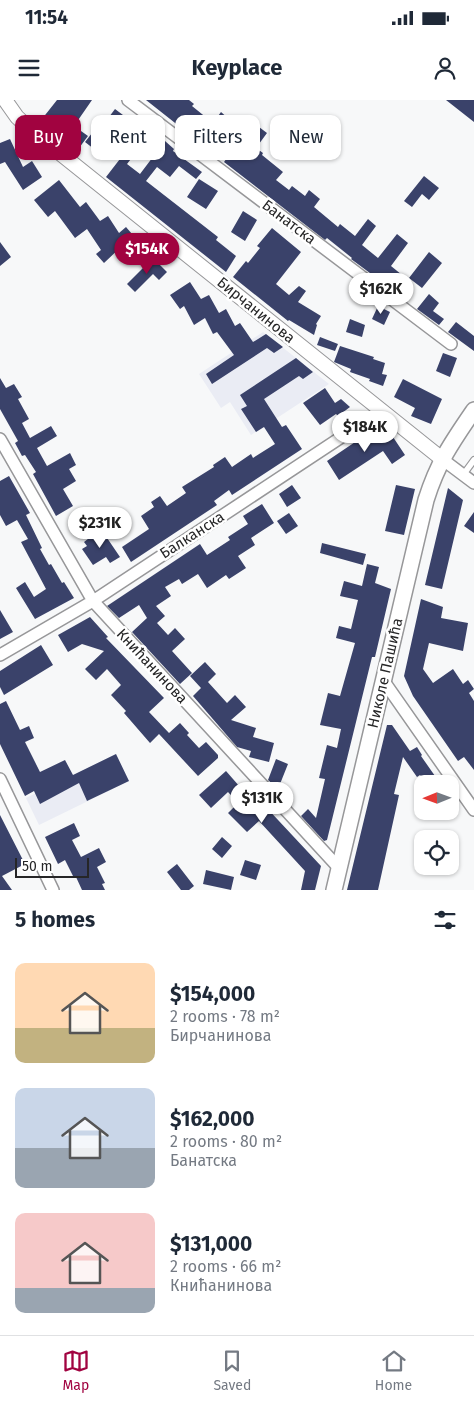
<!DOCTYPE html>
<html lang="en">
<head>
<meta charset="utf-8">
<style>
	body { margin:0; font-family:"Fira Sans",sans-serif; background:#f6f6f7; color:#1f2937; height:100vh; display:flex; flex-direction:column; font-size:19px; white-space:nowrap }
	* { box-sizing:border-box; margin:0 }
	p { font-size:16px; color:#747a83 }
	.icon { flex:none; width:28px; height:28px; fill:none; stroke:currentColor; stroke-width:2; stroke-linecap:round; stroke-linejoin:round }
	.map { position:relative; height:790px; overflow:hidden }
	.details { display:flex; flex-direction:column; background:#fff; flex:1 }
	.details>* { flex:none }
	.top-card { position:absolute; left:15px; top:15px; width:445px; height:45px; display:flex; gap:10px }
	.needle { width:32px; rotate:269deg }
	.buttons { position:absolute; left:414px; top:675px; display:grid; gap:10px }
	.buttons a { display:grid; place-items:center; width:45px; height:45px; border-radius:10px; background:#fff; box-shadow:0 1px 4px #0004; font-size:25px }
	.scale { position:absolute; left:15px; bottom:12px; width:74px; box-sizing:border-box; padding-left:5px; border:2px solid #262627; border-top:0; font-size:14px; line-height:18px; white-space:nowrap; color:#262627; -webkit-text-stroke:4px #fff; paint-order:stroke }
	.price { position:absolute; translate:-50% -42px; padding:0 11px; border-radius:18px; background:#fff; color:#222; font-size:16px; line-height:32px; filter:drop-shadow(0 1px 2px #0008) }
	.price::after { content:''; position:absolute; left:50%; top:30px; width:15px; height:11px; margin-left:-8px; background:inherit; clip-path:polygon(0 0,100% 0,50% 100%) }
	.price.active { background:#a10340; color:#fff }
	ul { padding:0; list-style:none }
	li { display:flex; align-items:center; gap:15px; height:125px; padding:0 15px }
	li span { display:grid; place-items:center; flex:none; width:140px; height:100px; border-radius:10px; color:#555 }
	li>.icon { margin-inline-start:auto }
	span .icon { width:60px; height:60px; fill:#fffc; stroke-width:1 }
	li b { font-size:21px }
	h2 { display:flex; justify-content:space-between; align-items:center; height:60px; padding:0 15px; font-size:21px }
	.pill { padding:0 18px; border-radius:10px; background:#fff; box-shadow:0 1px 4px #0004; font-size:18px; line-height:45px }
	.pill.active { background:#a10340; color:#fff }
	.status { display:flex; justify-content:space-between; align-items:center; height:35px; padding:0 25px; background:#fff; direction:ltr }
	.status svg { height:14px; fill:currentColor }
	header { display:flex; justify-content:space-between; align-items:center; height:65px; padding:0 15px; background:#fff; font-size:22px; font-weight:700 }
	.tabs { display:flex; justify-content:space-around; align-items:center; height:70px; border-top:1px solid #e0e1e3; background:#fff; font-size:14px; color:#747a83 }
	.tabs a { display:grid; justify-items:center; gap:2px }
	.tabs .active { color:#a10340 }
	.map>svg:first-child { display:block }
	.built { fill:#eaecf4 }
	.building { fill:#3a426a }
	.lines { fill:none; stroke-linecap:round; stroke-linejoin:round }
	.service-casing { stroke:#979799; stroke-width:8 }
	.minor-casing { stroke:#979799; stroke-width:14 }
	.tertiary-casing { stroke:#979799; stroke-width:16 }
	.secondary-casing { stroke:#979799; stroke-width:18 }
	.service { stroke:#fff; stroke-width:5.5 }
	.minor { stroke:#fff; stroke-width:11 }
	.tertiary { stroke:#fff; stroke-width:14 }
	.secondary { stroke:#fff; stroke-width:15 }
	.labels { text-anchor:middle; stroke-width:5; stroke-linejoin:round; paint-order:stroke }
	.street-label { font-size:15px; fill:#262627; stroke:#fff }
</style>
</head>
<body>
<div class="status"><b>11:54</b><svg viewBox="0 0 49 12"><path d="M0 12V9h3v3zM5 12V6h3v6zM10 12V3h3v9zM15 12V0h3v12zM26 1h20v11H26zM47 4h2v5h-2z"/></svg></div>
<header><svg class="icon" aria-label="menu" viewBox="0 0 24 24"><path d="M4 6h16M4 12h16M4 18h16"/></svg>Keyplace<svg class="icon" aria-label="person" viewBox="0 0 24 24"><circle cx="12" cy="8" r="4"/><path d="M4 21q1-7 8-7t8 7"/></svg></header>
<div class="map">
<svg width="474" height="790" viewBox="0 0 474 790">
	<rect width="100%" height="100%" fill="#f7f8f9"/>
	<path class="built" d="M263,232l66,52 -78,51 -21,-33 -9,6 -22,-34z
		M116,654l13,27 -90,44 -13,-27z"/>
	<path class="building" d="M57,0h35l-18,26 14,10 -9,12 -25,-20 -4,5 -12,-9z
		M146,0h43l5,4 -2,2 21,17 8,-11 29,26 9,-11 8,6 -11,15 7,5 -1,2 21,17 -7,8 13,10 3,-4 13,10 4,-6 11,9 -6,8 24,20 2,-3 15,12 13,-17 8,7 -14,19 16,13 19,-24 11,9 -17,23 16,13 -10,14 -46,-34 1,-1 -25,-20 -2,2 -101,-78 5,-7 -16,-12 -5,6z
		M446,0h28v22z
		M115,9l12,9 1,-2 16,13 2,-2 6,5 -25,32 13,10 25,-33 9,8 -1,2 29,21 -6,7 -17,-13 -9,11 -13,-10 -11,14 72,56 -2,3 20,16 -10,16 -120,-95 17,-22 -13,-10 -3,4 -8,-7 -5,7 -9,-7 15,-19 3,2z
		M10,39l13,28 9,-6 10,16 -19,13 -18,-28 -5,2v-21z
		M424,76l15,12 -10,12 -7,-6 -10,13 -8,-6z
		M199,79l19,12 -12,18 -19,-12z
		M59,80l21,27 6,-5 14,19 8,-5 11,17 7,-6 12,14 -12,11 -4,-6 -18,17 -8,-9 5,-4 -14,-21 -12,9 -20,-27 -7,6 -14,-17z
		M243,111l14,9 -12,21 -14,-9z
		M272,128l29,24 -25,32 13,11 10,-9 7,5 -8,11 23,14 -5,8 1,1 -3,10 -25,-15 -1,1 -55,-44 13,-16 2,2 12,-15 -3,-2z
		M0,142l11,15 -11,9z
		M429,152l13,11 -20,25 -13,-10z
		M153,158l14,14 -8,8 -6,-6 -18,18 -8,-8z
		M190,182l11,17 8,-4 10,18 7,-4 9,17 5,-3 13,19 13,-8 17,13 -9,6 -7,-5 -55,36 -6,-10 28,-19 -17,-23 -4,2 -8,-16 -11,7 -10,-19 -4,3 -10,-14z
		M429,194l10,9 -6,8 11,8 -5,6 -22,-16z
		M378,206l12,6 -6,13 -12,-6z
		M350,219l15,6 -3,12 -16,-5z
		M456,222l18,14v15l-26,-19z
		M320,237l18,7 -3,7 -18,-6z
		M340,246l34,11 -1,2 12,4 -3,11 5,1 -4,11 -14,-5 1,-2 -20,-7 1,-3 -17,-7z
		M443,253l14,5 -7,19 -14,-6z
		M296,258l17,14 -10,7 -4,-3 -35,23 18,28 4,-2 16,24 -70,46 -3,-5 -15,11 3,4 -86,57 -9,-15 27,-18 -8,-13 13,-9 -3,-5 9,-6 7,10 19,-13 -4,-6 32,-20 -1,-2 12,-8 7,10 19,-13 2,4 22,-14 -11,-17 -8,5 -15,-23 6,-3 -7,-11z
		M0,278l6,10 8,-4 8,13 -4,2 11,20 -7,4 8,15 21,-12 6,10 -20,12 10,18 23,-13 6,12 -7,4 7,12 -13,8 10,17 -17,10 -23,-42 3,-2 -11,-17 -3,1 -7,-13 3,-2 -18,-32z
		M403,279l39,20 -11,25 -20,-8 4,-8 -21,-11z
		M325,288l10,15 6,-4 9,8 -12,9 -2,-2 -16,11 -17,-22z
		M381,330l5,7 5,-3 14,21 -13,9 -9,-13 -44,29 -12,-19 40,-27 6,3z
		M9,376l21,37 -4,2 16,33 -2,1 9,16 2,-1 11,19 2,-1 10,16 -39,21 -19,-31 9,-6 9,15 12,-8 -25,-47 7,-3 -11,-19 -11,6 -6,-11v-34z
		M292,385l9,13 -14,9 -8,-13z
		M396,385l19,4 -11,46 -19,-4z
		M448,388l15,12 -21,89 -17,-4z
		M262,404l12,19 -23,15 4,7 -17,11 8,12 -17,11 -3,-4 -19,13 -9,-14 -16,10 -3,-5 -14,8 6,9 -15,10 9,10 -8,7 11,12 7,-7 10,11 -13,12 20,22 -12,11 -48,-52 15,-14 -8,-13 -20,13 -12,-12 93,-62 7,11 23,-15 -2,-3 20,-13 -5,-8z
		M474,412v21l-10,-7z
		M289,413l9,13 -12,8 -9,-13z
		M97,432l2,3 4,-3 17,25 -10,6 -4,-6 -13,8 -11,-16 5,-3 -3,-4z
		M322,443l44,11 -3,11 -43,-12z
		M367,464l12,3 -4,16 16,6 -16,68h-3l-45,183 -3,1 -23,-25 7,-7 8,9 9,-39 -6,-1 8,-33 10,3 4,-19 -21,-4 8,-32 12,3 15,-53 -19,-5 3,-12 12,3 7,-29 -18,-4 4,-15 18,5z
		M421,499l22,8 -2,11 27,5 -5,28 -34,-8 -6,26 10,14 20,-14 10,15 5,-4 6,9 -5,4 5,8v69l-10,-13 -6,4 -45,-65 -9,-20z
		M0,510l13,22 -13,7z
		M90,517l18,20 -2,1 58,60 -15,14 20,21 11,-10 9,10 -2,2 12,13 7,-6 12,13v3l-20,18 -39,-42 -9,9 -26,-30 2,-2 -15,-16 10,-10 -14,-16 -11,11 -11,-11 19,-18 -22,-7 -14,8 -10,-17z
		M41,545l12,20 -49,30 -4,-8v-16z
		M205,562l11,12 -8,8 19,21 8,-8 11,12 -15,13 25,8 -3,9 21,6 -5,19 -20,-5 2,-6 -14,-4 -44,-51 8,-8 -11,-12z
		M6,601l14,29 9,-4 5,12 -9,4 15,30 25,-12 8,15 43,-21 13,27 -42,20 -8,-18 -39,21 -6,-13 -9,5 -25,-52v-40z
		M387,625h5l18,26 7,-4 5,8 -1,1 14,20 -10,7 -5,-8 -3,2 -14,-20 -9,37 5,1 -21,95h-31z
		M276,659l12,5 -10,25 -10,-9z
		M226,671l21,24 4,-4 70,75 -6,24h-14l4,-19 -46,-50 -12,11 -19,-19 10,-10 -10,-11 -17,16 -12,-13z
		M0,715l25,49 -23,12 10,14h-12z
		M74,723l6,13 -8,4 9,17 18,-9 7,14 -9,5 8,16 -3,1 3,6h-23l-6,-13 -2,1 -9,-18 -7,4 -13,-27z
		M222,737l10,9 -10,12 -10,-9z
		M245,760l16,5 -5,15 -16,-5z
		M177,764l17,22 -5,4h-8l-14,-18z
		M206,770l28,7 -3,13 -28,-6z"/>
	<g class="lines">
		<defs>
			<path id="service" d="M463,375l11,-15"/>
			<path id="minor" d="M128,0l323,244
				M0,339l93,162 246,267
				M442,359l32,24
				M0,555l93,-54 288,-190
				M383,580l91,130
				M0,679l53,111"/>
			<path id="tertiary" d="M5,0l12,17 14,13 411,329"/>
			<path id="secondary" d="M334,790l92,-390c12,-38 26,-58 48,-90"/>
		</defs>
		<use href="#service" class="service-casing"/>
		<use href="#minor" class="minor-casing"/>
		<use href="#tertiary" class="tertiary-casing"/>
		<use href="#secondary" class="secondary-casing"/>
		<use href="#service" class="service"/>
		<use href="#minor" class="minor"/>
		<use href="#tertiary" class="tertiary"/>
		<use href="#secondary" class="secondary"/>
	</g>
	<g class="labels">
		<g class="street-label">
			<text transform="translate(289 122) rotate(37)" y="5">Банатска</text>
			<text transform="translate(256 210) rotate(39)" y="5">Бирчанинова</text>
			<text transform="translate(192 435) rotate(-33)" y="5">Балканска</text>
			<text transform="translate(152 566) rotate(47)" y="5">Книћанинова</text>
			<text transform="translate(385 573) rotate(-77)" y="5">Николе Пашића</text>
		</g>
	</g>
</svg>
<div class="buttons">
<a><svg class="needle" viewBox="-14 -14 28 28"><path d="M0-13l5 13h-10z" fill="#e53935"/><path d="M0 13l5-13h-10z" fill="#747a83"/></svg></a>
<a><svg class="icon" aria-label="locate" viewBox="0 0 24 24"><circle cx="12" cy="12" r="6"/><path d="M12 2v4M12 18v4M2 12h4M18 12h4"/></svg></a>
</div>
<div class="scale">50 m</div>
<b class="price active" style="left:147px;top:175px">$154K</b>
<b class="price" style="left:381px;top:215px">$162K</b>
<b class="price" style="left:365px;top:353px">$184K</b>
<b class="price" style="left:100px;top:449px">$231K</b>
<b class="price" style="left:262px;top:724px">$131K</b>
<div class="top-card">
<a class="pill active">Buy</a>
<a class="pill">Rent</a>
<a class="pill">Filters</a>
<a class="pill">New</a>
</div>
</div>
<section class="details">
<h2>5 homes<svg class="icon" aria-label="filters" viewBox="0 0 24 24"><path d="M4 7h16M4 17h16"/><circle cx="9" cy="7" r="2"/><circle cx="15" cy="17" r="2"/></svg></h2>
<ul>
<li><span style="background:linear-gradient(#ffd9b3 65%,#c2b280 0)"><svg class="icon" aria-label="home" viewBox="0 0 24 24"><path d="M3 11l9-7 9 7M6 9v11h12V9"/></svg></span><div><b>$154,000</b><p>2 rooms · 78 m²</p><p>Бирчанинова</p></div></li>
<li><span style="background:linear-gradient(#c9d6e8 60%,#9aa5b1 0)"><svg class="icon" aria-label="home" viewBox="0 0 24 24"><path d="M3 11l9-7 9 7M6 9v11h12V9"/></svg></span><div><b>$162,000</b><p>2 rooms · 80 m²</p><p>Банатска</p></div></li>
<li><span style="background:linear-gradient(#f6c9c9 75%,#9aa5b1 0)"><svg class="icon" aria-label="home" viewBox="0 0 24 24"><path d="M3 11l9-7 9 7M6 9v11h12V9"/></svg></span><div><b>$131,000</b><p>2 rooms · 66 m²</p><p>Книћанинова</p></div></li>
</ul>
</section>
<nav class="tabs">
<a class="active"><svg class="icon" aria-label="map" viewBox="0 0 24 24"><path d="M3 6l6-2 6 2 6-2v14l-6 2-6-2-6 2zM9 4v14M15 6v14"/></svg>Map</a>
<a><svg class="icon" aria-label="saved" viewBox="0 0 24 24"><path d="M7 4h10v16l-5-4-5 4z"/></svg>Saved</a>
<a><svg class="icon" aria-label="home" viewBox="0 0 24 24"><path d="M3 11l9-7 9 7M6 9v11h12V9"/></svg>Home</a>
</nav>
</body>
</html>
